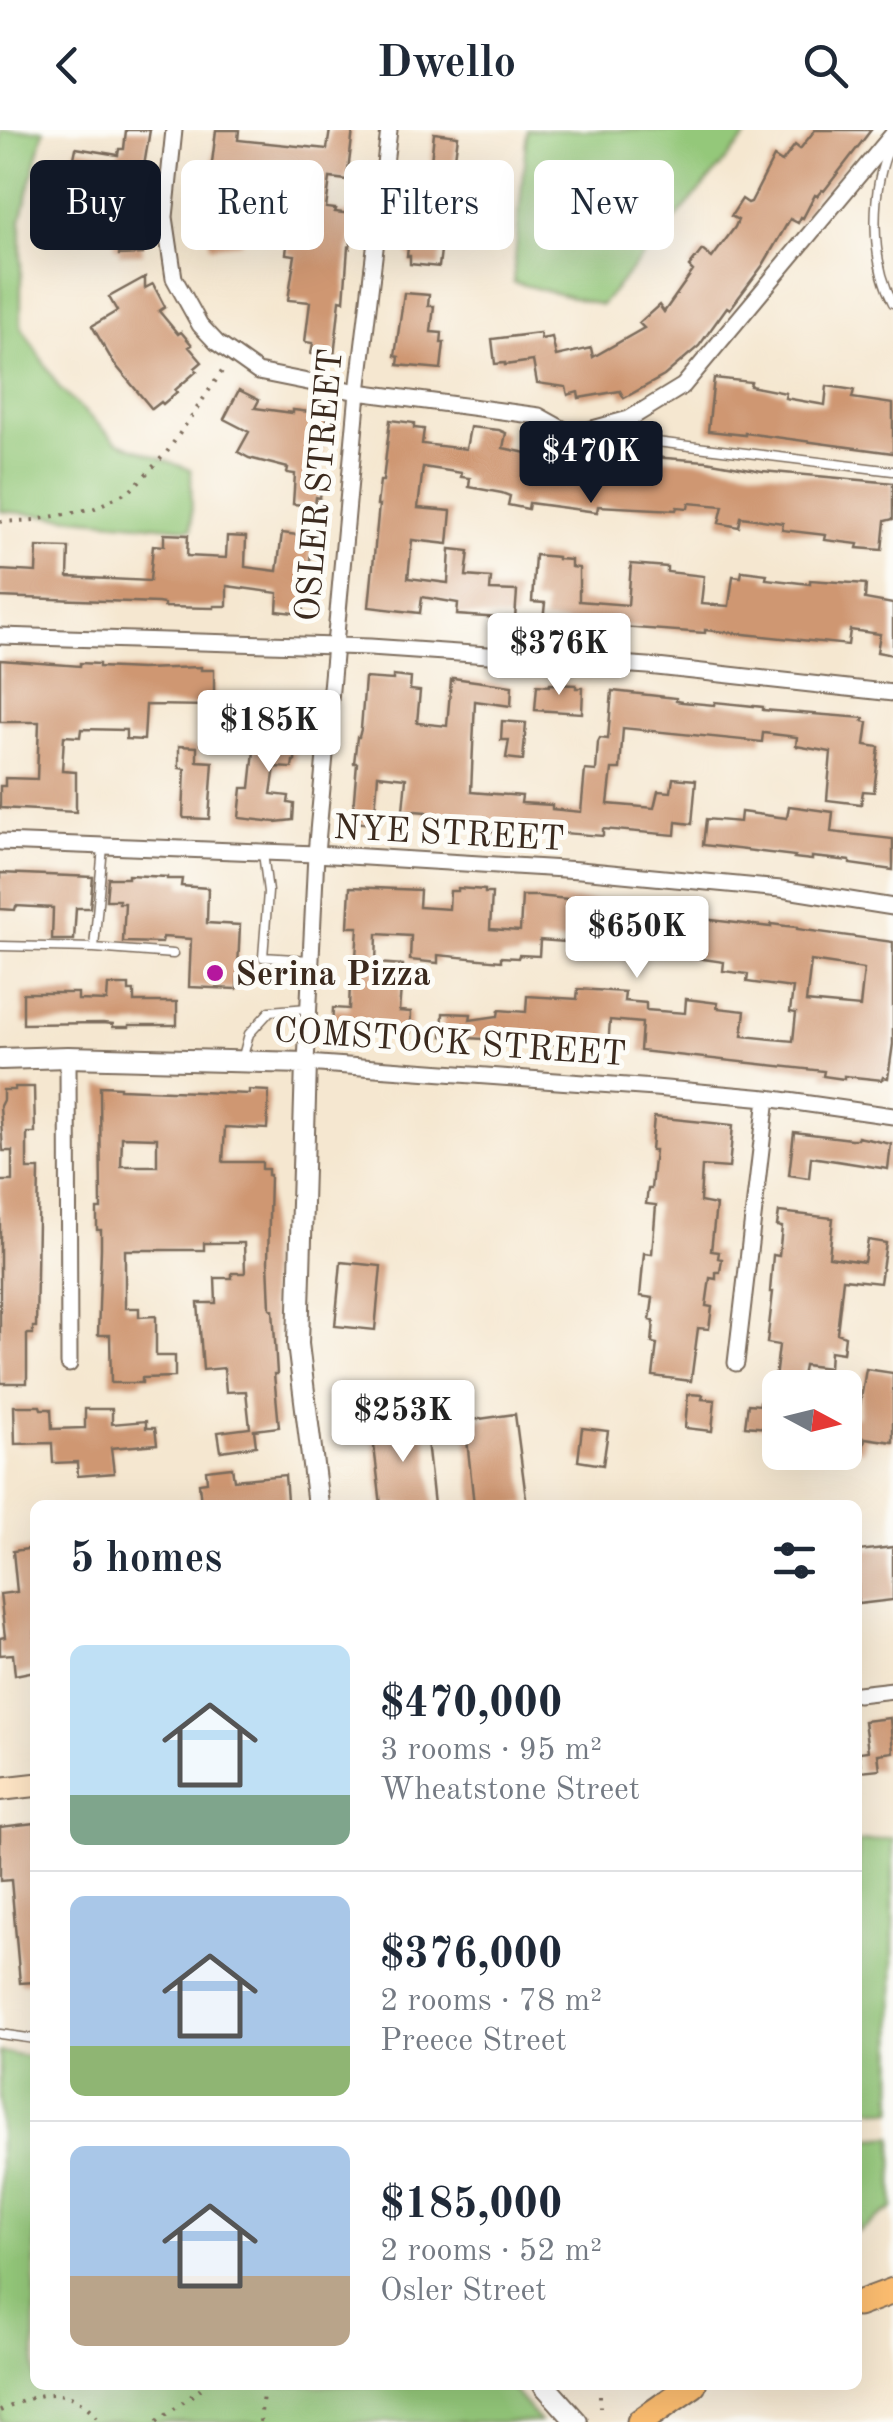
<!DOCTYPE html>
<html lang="en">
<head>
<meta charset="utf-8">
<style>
	body { margin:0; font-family:"Old Standard TT",serif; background:#f2f2f3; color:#1f2937; height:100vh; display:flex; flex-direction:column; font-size:38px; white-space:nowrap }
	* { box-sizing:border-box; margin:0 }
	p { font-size:32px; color:#747a83 }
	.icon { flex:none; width:55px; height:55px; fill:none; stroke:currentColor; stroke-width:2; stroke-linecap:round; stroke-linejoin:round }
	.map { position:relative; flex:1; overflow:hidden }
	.panel { position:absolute; left:30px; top:1370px; width:832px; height:890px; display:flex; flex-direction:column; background:#fff; border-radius:15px; box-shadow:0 10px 40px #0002 }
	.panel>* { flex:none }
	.guide { position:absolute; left:30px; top:30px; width:835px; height:90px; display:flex; gap:20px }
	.needle { width:65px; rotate:97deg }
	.fabs { position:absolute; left:762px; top:1240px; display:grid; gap:20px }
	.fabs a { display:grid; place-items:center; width:100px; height:100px; border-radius:15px; background:#fff; box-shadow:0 10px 40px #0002; font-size:50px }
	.price { position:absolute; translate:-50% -85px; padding:0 22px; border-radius:10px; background:#fff; color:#222; font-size:32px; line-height:65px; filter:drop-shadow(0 2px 5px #0008) }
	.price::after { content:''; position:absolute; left:50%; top:60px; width:30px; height:22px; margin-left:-15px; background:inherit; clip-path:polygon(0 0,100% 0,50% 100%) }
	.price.current { background:#111827; color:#fff }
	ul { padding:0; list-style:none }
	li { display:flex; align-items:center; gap:30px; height:250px; padding:0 40px }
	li+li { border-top:2px solid #e0e1e3 }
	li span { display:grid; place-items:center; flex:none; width:280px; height:200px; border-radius:15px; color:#555 }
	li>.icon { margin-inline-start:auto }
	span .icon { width:120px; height:120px; fill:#fffc; stroke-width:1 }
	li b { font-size:42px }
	h2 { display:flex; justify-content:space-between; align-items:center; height:120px; padding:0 40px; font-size:42px }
	.chip { padding:0 35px; border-radius:15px; background:#fff; box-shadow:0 10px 40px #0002; font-size:35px; line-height:90px }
	.chip.current { background:#111827; color:#fff }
	header { display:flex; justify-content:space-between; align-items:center; height:130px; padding:0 40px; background:#fff; font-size:45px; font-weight:700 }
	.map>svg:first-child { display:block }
	.green { fill:#94c87a; stroke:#68794c; stroke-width:2.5 }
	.building { fill:#cf9772; fill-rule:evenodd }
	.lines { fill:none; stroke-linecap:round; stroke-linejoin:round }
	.service-casing { stroke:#7c6c5c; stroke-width:11 }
	.minor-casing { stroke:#7c6c5c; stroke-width:19 }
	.tertiary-casing { stroke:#7c6c5c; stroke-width:24 }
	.secondary-casing { stroke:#7c6c5c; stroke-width:26 }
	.primary-casing { stroke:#7c6c5c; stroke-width:29 }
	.path { stroke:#7c6c5c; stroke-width:4; stroke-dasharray:2.5 8; stroke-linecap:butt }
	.service { stroke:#fff; stroke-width:8 }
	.minor { stroke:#fff; stroke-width:15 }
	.tertiary { stroke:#fff; stroke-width:20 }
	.secondary { stroke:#fee5c5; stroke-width:22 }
	.primary { stroke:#fcbd6f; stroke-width:25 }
	.poi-dot { fill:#b5179e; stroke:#fdfcf7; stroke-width:4 }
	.labels { text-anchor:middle; stroke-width:10; stroke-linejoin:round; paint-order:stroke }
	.street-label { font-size:35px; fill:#3b2a1e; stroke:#fdfcf7 }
	.poi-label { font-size:35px; font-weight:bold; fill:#3b2a1e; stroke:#fdfcf7; text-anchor:start }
</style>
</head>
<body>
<header><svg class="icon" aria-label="back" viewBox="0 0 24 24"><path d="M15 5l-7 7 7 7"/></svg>Dwello<svg class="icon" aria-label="search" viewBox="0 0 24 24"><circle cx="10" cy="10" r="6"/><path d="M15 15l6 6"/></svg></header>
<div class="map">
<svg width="893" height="2292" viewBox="0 0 893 2292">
	<rect width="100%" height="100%" fill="#fdfcf7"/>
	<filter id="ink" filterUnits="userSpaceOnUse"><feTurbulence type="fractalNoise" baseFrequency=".01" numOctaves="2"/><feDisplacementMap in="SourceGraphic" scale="20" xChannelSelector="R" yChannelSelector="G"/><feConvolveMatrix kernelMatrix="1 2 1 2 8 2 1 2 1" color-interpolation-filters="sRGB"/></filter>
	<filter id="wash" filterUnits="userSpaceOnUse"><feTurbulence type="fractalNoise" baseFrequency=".0048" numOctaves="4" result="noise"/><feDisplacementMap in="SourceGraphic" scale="40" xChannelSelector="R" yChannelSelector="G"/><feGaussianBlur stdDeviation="2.25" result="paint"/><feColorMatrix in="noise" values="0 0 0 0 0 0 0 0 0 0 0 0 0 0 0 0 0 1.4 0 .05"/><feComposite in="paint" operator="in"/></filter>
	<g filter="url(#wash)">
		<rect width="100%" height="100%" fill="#f5e7d0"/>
		<path class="green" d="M0,0h44l-23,90v106l39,63 56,52 75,29 1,59 -192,-18z
			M527,0h225l-151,175 -88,-23z
			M893,1708v273l-35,-4v-265z
			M0,1922l35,5v328h474l31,37h-540z
			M893,2006v72l-35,24v-93z"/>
		<g id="blocks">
			<path class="building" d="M126,0h24l-10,60 -42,-6 1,-11 -27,-5 4,-20 42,7 1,-6h5z
				M216,0h23l-1,10 89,9 3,-19h23l-6,50 -17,-2 -4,30 10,1 -1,3 17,2 -1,8h3l-4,26 -2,-1 -4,54 -4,-1 -6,57 -23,-3 2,-11 -8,-1 5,-40 -22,-2 7,-45 -9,-1 2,-17 -47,-4 1,10 -32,4 -4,-26 16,-4 -5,-29 -8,-1z
				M815,0h56l-47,61 -2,-1 -5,6 -2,-1 -12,23 -2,-1 -3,6 -8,-4 -27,46 -33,44 -3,-2 -28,39 -35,30 -40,22 -4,-7 -41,7 -1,-6 -10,3 -2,-8 -29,-4 -4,-22 -28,4v-2l-10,1 -3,-25 48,-6 1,6 11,-2 4,19 35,-8 2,9 51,-29 -5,-5 20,-18 5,7 29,-41 -4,-4 13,-17 10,8 23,-31 3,-7 -7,-4 11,-17 6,4 3,-1 23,-45 8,5 13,-17 5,4z
				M434,3l24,3 -8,58 -22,-3z
				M139,81l1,9h3l2,24h-3l1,10 -24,1v-6h-4l-2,-28 4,-1v-8z
				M440,81l30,3 -5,32 -10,-1 -1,6 -13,-1 -2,17 -29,-3v-8h-3l3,-27h4l1,-7 23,3z
				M145,147v11l8,-4 12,23 -6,4 19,23 3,-2 11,13 -3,2 13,15 -7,6 2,3 -22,19 2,2 -14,12 -2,-2 -9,7 -39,-47 -21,-36 25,-15 -8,-14z
				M404,163l25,2 -1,11h6l-3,26 11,1 -1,10h3l-3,26 -43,-4 1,-8 -4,-1z
				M714,248l37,4 -1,4 36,7 -1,5 40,7 2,-19 27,4 -2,8 41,6v49l-148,-20v2l-37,-4z
				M239,260l20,10 -4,8 38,5v-3l34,4v6h2l-2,15h-3l-3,29 -1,10h3l-3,24 -4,-1 -1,9 -22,-2 2,-30 -8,-1 1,-5 -39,-10 -11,-6 11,-20 -25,-13z
				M390,290l24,3v5l10,1 -2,15 44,5 4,-22 29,3 7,3 -3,15 37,8 -1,7 37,6 1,-7 33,5v-11h28l68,5 56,10 131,12v36l-8,2 -3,29 -25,-2 1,-4 -33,-4 1,-5 -44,-5 1,-7 -42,-6 -2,10 -20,-4 4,-17 -34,-3 -1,5 -11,-1 -1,3 -78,-4 -1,6 -68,-9 -1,6 -20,-4 2,-9 -8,-3 -33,-6 1,-9 -9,-1 1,-4 -39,-6 -5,41 33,3 -3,33 -36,-4 -4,38 40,5 2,-34 19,2 -3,25 25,2 -1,12 27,1 -2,28 -58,-4 1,-12 -36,-6 -2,16 -51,-6 10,-102h-2l3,-24h3z
				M282,403l31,4 -10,77 -26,-3 1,-18 -51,-7v20h-13v2l-50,-1v-3l-6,-1 -158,-6v-27l36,2 1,-25 32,1 -1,29 82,4 3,-36 11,1v-12l24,1 -1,21 39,2 1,-22 19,1 -1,30 32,4z
				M535,425l23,2v2l13,1v7l8,1v33l49,4 3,-41 36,3v5l37,4 -3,28 28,2 4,-30 8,1 1,-6 25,3 -1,5 44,5v-4l56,4 -1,15 28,5v51l-16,-3 3,-18 -30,-4 -2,15 -143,-15v3l-98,-7 -1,2 -63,-7 2,-18 -13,-1z
				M0,530l80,6v-3l19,1v3l42,2 60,-2v3h13v36l-68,-1 -2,35 -18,-1v-9l-45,-1 -1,8 -16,-1 -2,35 14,1v40l-76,-4v-22h5v-8l32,1 2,-57h-39z
				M393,546l18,2 -1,12 10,1 -3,32 30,3 4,-46 2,1v-3l59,8 -1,20 -36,-5 -4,91 51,4 -1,7 31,2v4l29,3 4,-42 11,1 2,-29 2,-4 8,1 4,-48 64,7v3l6,1 32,3 1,-3 48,5v3l101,8 -1,3 5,1 -3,23 14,2 -5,45 -11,-1 -2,13 -34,-4 4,-48 -35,-6 1,-9 -34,-4 -1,9 -139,-14 -3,41h-8l-4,35 46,4 4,-17 13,1 2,-14 23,2 -4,44 -16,-2 -1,13 -72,-6v7l-94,-7v3l-17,-1 1,-3 -67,-4v-12l-23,-2 3,-32 -28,-3 -4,49 -22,-2 5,-59h-3l3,-26h2l2,-8 4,-51 28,2z
				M550,554l26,1v3h7l-1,25 -47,-3 2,-25 12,1z
				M502,591l24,2 -3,37 -17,-2 3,-18h-8z
				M257,593l39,4 -1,34h-2l-1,7 -17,-1 -4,27 18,2 -1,7 6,1 -1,16 -18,2 -36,-4 3,-30h8z
				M179,616l18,1v14l16,1 -4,57 -25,-1 -1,-2 2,-47 -6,-1z
				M789,676l44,6 -2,20 62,7v31l-43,-6v-3l-38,-4v3l-18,-2 1,-2 -92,-11 3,-26 34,3 1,-10 46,6z
				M0,743l93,4 -3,31h-14l-2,32h-22l1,-32 -37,-2 -1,4 -15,-1z
				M128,745l39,2v2h15l-1,7 27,2 -1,35 33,2 -3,64 -48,-2 2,-48 -28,-2 -1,6 -39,-1 2,-39h-6v-3h-13l2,-22h20z
				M350,757l70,3 -1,17 30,2 1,-18h8v-3l27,2v3h7l-2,36 30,2 2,-35h15l148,14v7l86,10v-3l15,2 11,1v2l96,13v102l-5,34 -5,-1 -1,3 -38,-4v3l-21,-3 1,-5 -184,-20 2,-28 -32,-3 -2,28 -166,-12 1,-23 28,1 -1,6 28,-4 1,-6 27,2 1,-16 50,3 1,-10 47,3 -1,9 22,2v7l39,3 1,-14 32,4 -1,5 28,3 -3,25 51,5 3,-28 -6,-1 3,-24 -46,-6 1,-8 -25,-3 1,-9 -28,-4 2,-20 -55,-6v5l-51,-4 -1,11 -51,-4 -1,16 -20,-1 -1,3 -17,-1v4l-63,-6v8l-28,-3 1,-24 -34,-2 -1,29 27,2 -4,46 12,1 -1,22 -78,-4 1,-22 16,1 2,-52h5l2,-30h-10zM811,831l53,8 -4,38 -54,-5z
				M108,855h21v6h5v11h43v23h-48v2h-16v-3l-10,-1 -80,1v-31h55v7l29,1z
				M100,956l20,1v2l129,5v-4l20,1 -2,38 -42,-2 -2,35h39v7h6v6h2l-2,86 2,47 3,1 4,65h-3l5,53 -25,3 2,16 -35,5 -3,-19 32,-4 -4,-37 -20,1 -2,-24 -21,2 -5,-67h18l-1,-25h17v-5h13l-1,-30h-40v7h-79v58h14v9l17,-1v40h19v21l-33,1v5h-31l-1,-48h-12l3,-87v-18h-4v-21h4zM122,1007l35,1v28h-36z
				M15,957h19l1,46h-8v36h12l-3,158h-3v7h-6v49h-26l-1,-22v-180h12v-30h-9l-3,-45 3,-6v-10h12z
				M654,987l79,8 -4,43 -27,-2 -2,36 16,3 -5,46 8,1 -1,6 4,1 -2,13h-4v7l-6,-1 -4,28 6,1 -3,22 -11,-1 -7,53 -38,-5 4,-32 -5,-1 2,-22 -4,-1 3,-22 -13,-2 4,-43 8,1 4,-49 -10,-1 2,-15h3l4,-39h-4z
				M794,1002l57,7h7v-2l33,7 -3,25 -77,-12 -2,21 -20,-3z
				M779,1082l54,6 -4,39 35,5 4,-22 18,3 -6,40 -37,-4 -6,54 8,3 -2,17 -13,-2 -1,17 -25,-3 -3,18h-4v5h-23l5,-43 -12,-2 6,-51h-3l3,-37 6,1 3,-29 -5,-1z
				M341,1132l40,4 -6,64 -40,-4z
				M866,1239l27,4v69l-28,-4 -2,13 -18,-2v-5l4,-28 9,1z
				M688,1264l15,1 -1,4 13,1 -3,31 -27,-3z
				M760,1272l20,3v24l-35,-3 3,-22 12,1z
				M14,1276h26l1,3h10l1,20 33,-1v-19h27v15l34,-3v7h9l2,16 -46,4 3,25 -36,3 -1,-14 -24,1 -1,-20 -37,1z
				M515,1284l12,91h-53l-9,-84z
				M425,1292l9,83h-53l-9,-76z
				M582,1298l26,3 -5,34 -25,-4z
				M232,1337l2,13 51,-5 2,26 -22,4h-64l-2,-22 8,-1 -1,-12z
				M893,1417v53l-35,4v-53z
				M35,1418v123l-20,4 -2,-21 -13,1v-17l5,-1 -5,-43 17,-2 -4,-41z
				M890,1588l3,34 -15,2 2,15 -19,2 -2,-19 9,-1 -4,-30z
				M35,1693v159l-15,1 -9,-103 -11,1v-54z"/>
		</g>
	</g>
	<g filter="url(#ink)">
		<use href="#blocks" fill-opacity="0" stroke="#7c6c5c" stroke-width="2.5"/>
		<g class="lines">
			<defs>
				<path id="service" d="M891,14c-21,44 -21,116 2,159
					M591,304l302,37
					M263,723l5,39 -5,65 47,3
					M0,816l94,2 9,-101
					M94,818l79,6
					M242,930l7,-26 21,-23 38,-3
					M0,1904l35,5"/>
				<path id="minor" d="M174,0l-9,87 9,61 26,47 17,18 41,29 100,20 181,24 27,15 23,-1 40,-11 54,-33 210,-252
					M389,0l-31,262 -42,462 -10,209 349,25 112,10 126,18
					M0,506l370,11 278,19 245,27
					M0,712l316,12 264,16 201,19 112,18
					M68,927l1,307
					M736,1233l31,-265
					M858,1564l35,-4"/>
				<path id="tertiary" d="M0,929l68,-2 238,6 -8,281 20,161
					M544,2255l33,37"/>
				<path id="secondary" d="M0,1659l35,-4"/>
				<path id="primary" d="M858,2174l35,-13
					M640,2292l53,-37"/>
			</defs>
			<use href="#service" class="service-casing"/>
			<use href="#minor" class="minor-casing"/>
			<use href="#tertiary" class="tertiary-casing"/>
			<use href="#secondary" class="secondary-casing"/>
			<use href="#primary" class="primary-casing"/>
			<path class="path" d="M0,392l35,-2 60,-12 36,-18 36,-38 58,-85
				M600,2278v-23
				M0,2281c41,-19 69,-30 101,11
				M157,2292l49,-37
				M260,2292l4,-37"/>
			<use href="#service" class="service"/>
			<use href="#minor" class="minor"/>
			<use href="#tertiary" class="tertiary"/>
			<use href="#secondary" class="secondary"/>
			<use href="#primary" class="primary"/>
		</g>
	</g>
	<circle class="poi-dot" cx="215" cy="843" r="10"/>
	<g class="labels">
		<g class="street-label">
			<text transform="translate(318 355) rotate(-85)" y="12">OSLER STREET</text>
			<text transform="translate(449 702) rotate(3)" y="12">NYE STREET</text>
			<text transform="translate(450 911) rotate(4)" y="12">COMSTOCK STREET</text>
		</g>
		<g class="poi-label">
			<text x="235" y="855">Serina Pizza</text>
		</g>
	</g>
</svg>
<div class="fabs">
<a><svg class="needle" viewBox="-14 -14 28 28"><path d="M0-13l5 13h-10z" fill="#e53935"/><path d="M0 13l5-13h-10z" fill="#747a83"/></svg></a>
</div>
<b class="price current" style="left:591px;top:376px">$470K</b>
<b class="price" style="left:559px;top:568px">$376K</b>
<b class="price" style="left:269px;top:645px">$185K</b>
<b class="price" style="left:637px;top:851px">$650K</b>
<b class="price" style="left:403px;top:1335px">$253K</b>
<div class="guide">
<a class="chip current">Buy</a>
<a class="chip">Rent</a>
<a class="chip">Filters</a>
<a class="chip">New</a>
</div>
<section class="panel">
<h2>5 homes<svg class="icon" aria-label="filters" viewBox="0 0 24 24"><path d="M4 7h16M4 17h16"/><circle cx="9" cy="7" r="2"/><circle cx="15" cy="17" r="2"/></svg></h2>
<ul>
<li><span style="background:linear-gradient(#bfe0f5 75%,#7fa58c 0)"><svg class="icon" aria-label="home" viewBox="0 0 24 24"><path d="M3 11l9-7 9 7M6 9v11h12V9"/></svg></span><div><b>$470,000</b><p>3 rooms · 95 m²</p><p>Wheatstone Street</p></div></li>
<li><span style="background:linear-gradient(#a9c7e8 75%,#8fb573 0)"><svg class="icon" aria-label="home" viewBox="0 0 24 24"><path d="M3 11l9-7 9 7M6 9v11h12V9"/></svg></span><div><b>$376,000</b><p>2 rooms · 78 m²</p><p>Preece Street</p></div></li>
<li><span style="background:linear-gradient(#a9c7e8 65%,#b9a48a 0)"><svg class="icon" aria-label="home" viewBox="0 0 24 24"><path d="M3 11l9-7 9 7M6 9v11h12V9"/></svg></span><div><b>$185,000</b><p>2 rooms · 52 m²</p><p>Osler Street</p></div></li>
</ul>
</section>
</div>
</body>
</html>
